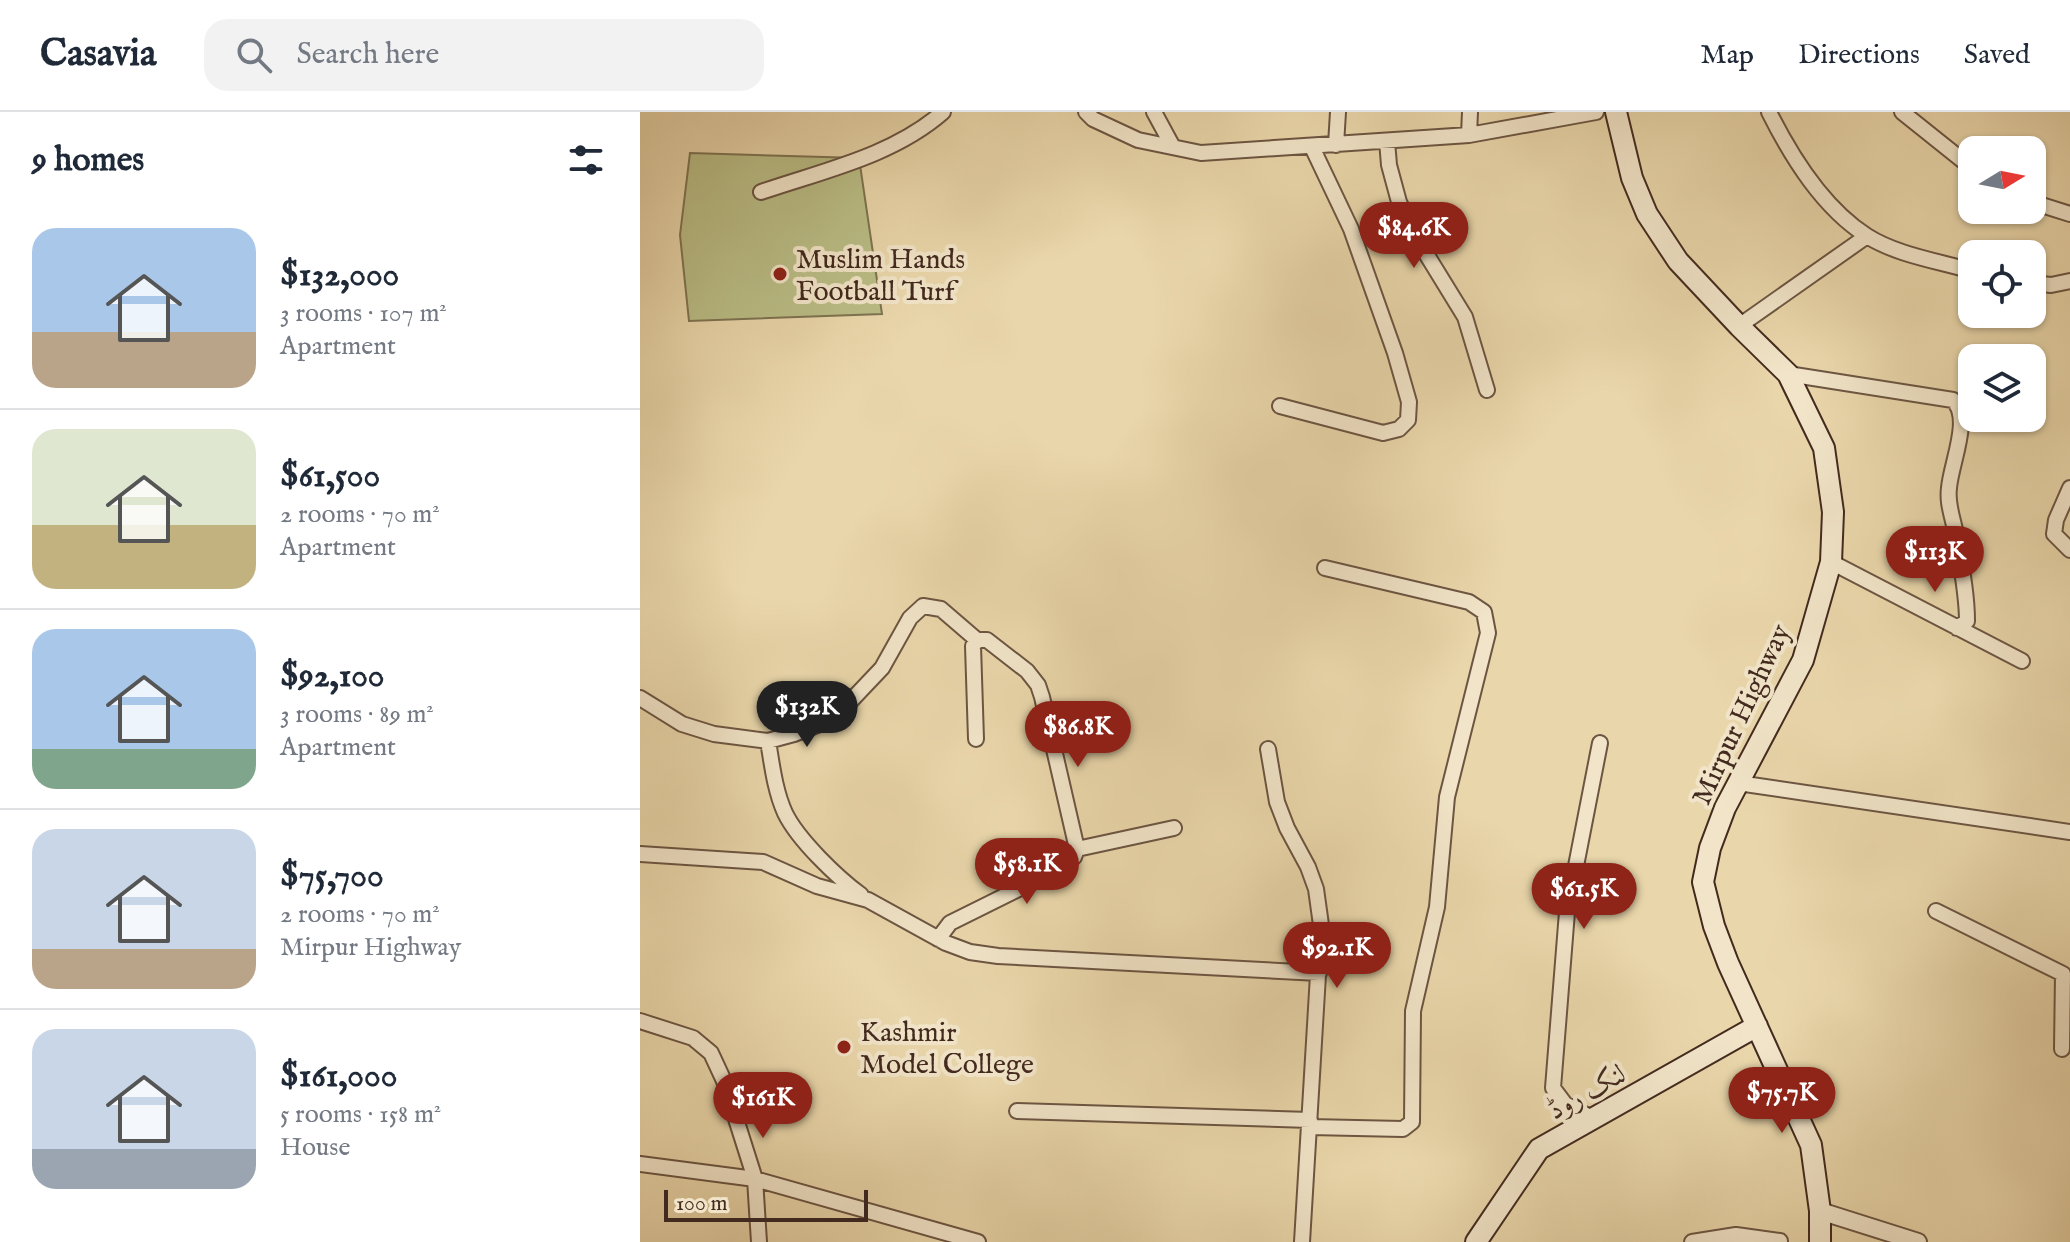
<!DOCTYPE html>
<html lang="en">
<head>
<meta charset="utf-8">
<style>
	body { margin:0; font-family:"IM FELL English",Amiri,serif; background:#f2f2f3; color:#1f2937; height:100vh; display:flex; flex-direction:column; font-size:30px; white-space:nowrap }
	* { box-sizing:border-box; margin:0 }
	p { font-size:26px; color:#747a83 }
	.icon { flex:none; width:44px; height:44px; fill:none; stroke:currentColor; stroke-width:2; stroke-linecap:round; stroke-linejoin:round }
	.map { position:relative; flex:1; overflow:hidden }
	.side { display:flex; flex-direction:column; background:#fff; width:640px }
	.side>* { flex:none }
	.needle { width:52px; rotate:80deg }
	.tools { position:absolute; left:1318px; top:24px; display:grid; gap:16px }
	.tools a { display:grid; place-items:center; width:88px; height:88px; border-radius:16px; background:#fff; box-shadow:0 2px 6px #0004; font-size:40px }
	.scale { position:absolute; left:24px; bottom:20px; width:204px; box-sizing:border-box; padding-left:8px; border:4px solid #432a1f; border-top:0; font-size:22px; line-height:28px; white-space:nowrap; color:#432a1f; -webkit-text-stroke:6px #f1e4c8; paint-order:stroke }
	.price { position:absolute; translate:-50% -68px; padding:0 18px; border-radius:28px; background:#8f2418; color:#fff; font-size:26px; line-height:52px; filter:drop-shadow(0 2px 4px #0008) }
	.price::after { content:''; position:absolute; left:50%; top:48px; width:24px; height:18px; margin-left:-12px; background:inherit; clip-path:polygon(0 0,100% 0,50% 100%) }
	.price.on { background:#222; color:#fff }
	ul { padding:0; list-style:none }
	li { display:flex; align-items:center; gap:24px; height:200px; padding:0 32px }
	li+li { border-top:2px solid #e0e1e3 }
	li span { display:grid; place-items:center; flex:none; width:224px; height:160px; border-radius:24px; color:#555 }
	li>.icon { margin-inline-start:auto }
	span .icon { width:96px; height:96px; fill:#fffc; stroke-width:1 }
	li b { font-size:34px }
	h2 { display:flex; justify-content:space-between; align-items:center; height:96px; padding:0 32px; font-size:34px }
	header { display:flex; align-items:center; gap:48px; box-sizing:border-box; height:112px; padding:0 40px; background:#fff; border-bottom:2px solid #e0e1e3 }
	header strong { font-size:38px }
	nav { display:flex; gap:44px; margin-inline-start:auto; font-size:28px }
	.search { width:560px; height:72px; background:#f2f2f3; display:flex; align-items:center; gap:20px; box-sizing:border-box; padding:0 28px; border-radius:24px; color:#747a83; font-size:30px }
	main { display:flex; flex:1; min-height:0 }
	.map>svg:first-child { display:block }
	.green { fill:#babd86; stroke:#7e7452; stroke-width:2 }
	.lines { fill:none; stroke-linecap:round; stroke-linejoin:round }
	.minor-casing { stroke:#6c5542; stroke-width:18 }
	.tertiary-casing { stroke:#6c5542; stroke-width:20 }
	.secondary-casing { stroke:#432a1f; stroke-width:24 }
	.minor { stroke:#f1e4c8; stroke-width:14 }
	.tertiary { stroke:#f1e4c8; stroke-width:16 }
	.secondary { stroke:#f1e4c8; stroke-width:20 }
	.poi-dot { fill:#8f2418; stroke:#f1e4c8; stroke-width:3 }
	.labels { text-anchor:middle; stroke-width:8; stroke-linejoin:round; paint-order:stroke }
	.poi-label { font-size:28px; fill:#432a1f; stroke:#f1e4c8; text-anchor:start }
	.street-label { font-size:28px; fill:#432a1f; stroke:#f1e4c8 }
</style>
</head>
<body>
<header>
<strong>Casavia</strong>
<div class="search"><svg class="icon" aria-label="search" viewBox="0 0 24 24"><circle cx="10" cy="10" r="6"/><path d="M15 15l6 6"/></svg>Search here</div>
<nav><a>Map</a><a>Directions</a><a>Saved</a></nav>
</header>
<main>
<section class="side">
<h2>9 homes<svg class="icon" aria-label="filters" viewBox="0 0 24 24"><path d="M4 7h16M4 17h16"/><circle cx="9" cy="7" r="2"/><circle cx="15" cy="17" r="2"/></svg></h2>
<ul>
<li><span style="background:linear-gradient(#a9c7e8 65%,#b9a48a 0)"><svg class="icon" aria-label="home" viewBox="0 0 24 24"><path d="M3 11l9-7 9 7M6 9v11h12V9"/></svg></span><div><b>$132,000</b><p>3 rooms · 107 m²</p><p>Apartment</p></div></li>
<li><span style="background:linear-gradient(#dfe7d0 60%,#c2b280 0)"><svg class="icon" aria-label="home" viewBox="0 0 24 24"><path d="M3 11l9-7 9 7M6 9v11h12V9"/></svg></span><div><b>$61,500</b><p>2 rooms · 70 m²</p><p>Apartment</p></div></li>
<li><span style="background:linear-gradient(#a9c7e8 75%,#7fa58c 0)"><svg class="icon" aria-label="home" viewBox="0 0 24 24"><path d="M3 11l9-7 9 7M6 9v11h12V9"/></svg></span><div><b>$92,100</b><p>3 rooms · 89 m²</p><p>Apartment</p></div></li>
<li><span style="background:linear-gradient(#c9d6e8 75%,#b9a48a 0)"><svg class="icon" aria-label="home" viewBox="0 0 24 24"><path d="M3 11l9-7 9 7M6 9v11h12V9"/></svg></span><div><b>$75,700</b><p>2 rooms · 70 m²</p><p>Mirpur Highway</p></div></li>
<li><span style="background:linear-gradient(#c9d6e8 75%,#9aa5b1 0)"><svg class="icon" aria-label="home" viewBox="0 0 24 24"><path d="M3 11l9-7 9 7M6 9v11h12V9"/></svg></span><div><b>$161,000</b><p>5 rooms · 158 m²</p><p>House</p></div></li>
</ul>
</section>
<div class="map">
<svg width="1430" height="1130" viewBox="0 0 1430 1130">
	<rect width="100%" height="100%" fill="#e9d6aa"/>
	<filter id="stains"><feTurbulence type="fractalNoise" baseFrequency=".0025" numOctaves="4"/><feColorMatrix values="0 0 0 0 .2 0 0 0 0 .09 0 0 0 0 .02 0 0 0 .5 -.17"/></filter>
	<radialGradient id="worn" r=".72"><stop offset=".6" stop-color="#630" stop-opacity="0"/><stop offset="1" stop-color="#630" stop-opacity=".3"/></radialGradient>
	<path class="green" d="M50,41l169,5 23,156 -193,7 -9,-86z"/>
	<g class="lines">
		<defs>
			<path id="minor" d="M446,0l7,7 45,21 63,13 268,-18 127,-23
				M514,0l19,35
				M1129,0c23,46 54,96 98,124 30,19 71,25 105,35
				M1262,0l70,56
				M829,23l1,-23
				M747,29l2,24 10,37 15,32 51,83 22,73
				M696,33l2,-33
				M121,80c61,-21 132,-36 182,-80
				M1392,90l38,12
				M1392,171l19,2 19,-4
				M1099,214l128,-90
				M1148,262l165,26c19,18 -2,63 -4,88 -2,15 3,27 6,42 5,30 12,61 12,91l-10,7
				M640,294l103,27 16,-4 9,-9 1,-18 -14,-49 -44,-124 -39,-82
				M1430,376l-14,32 -2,14 16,16
				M1191,450l191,99
				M0,586l42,26 32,10 54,7 26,-7 28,-11 23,-16 37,-39 28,-50 13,-12 18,3 36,31h10l40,31 11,14 4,12 35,152 -3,8 -15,12 -109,54 -12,16
				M336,627l-3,-93 4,-6
				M128,629c4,24 7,50 17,72 13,27 53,65 76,82
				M628,637l9,53 10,26 21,39 8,22 5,36 -19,317
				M1098,671l332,49
				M437,737l97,-21
				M0,742l123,8 54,24 51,14 78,43 24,9 28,4 321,17
				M1296,799l127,63 -1,75
				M0,909l53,17 18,15 13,28 31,98 4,63
				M377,999l293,9
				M954,1007l-29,-15 -12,-16 14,-176 33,-169
				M670,1015l93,2 9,-7 1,-111 24,-104 10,-110 41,-164 -4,-21 -15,-10 -144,-34
				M0,1052l115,15 223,63
				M1052,1130l44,-7 44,6"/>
			<path id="tertiary" d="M1180,1099l98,31"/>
			<path id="secondary" d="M976,0l16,66 15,36 31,47 61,65 49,48 36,74 9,64 -2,50 -28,98 -78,148 -15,40 -7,34 11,44 14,37 83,182 9,66v31
				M836,1130l63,-93 218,-123"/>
		</defs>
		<use href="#minor" class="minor-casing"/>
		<use href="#tertiary" class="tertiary-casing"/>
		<use href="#secondary" class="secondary-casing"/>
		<use href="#minor" class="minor"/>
		<use href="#tertiary" class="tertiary"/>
		<use href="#secondary" class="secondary"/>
	</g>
	<g class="poi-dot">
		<circle cx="140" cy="162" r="8"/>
		<circle cx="204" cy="935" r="8"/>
	</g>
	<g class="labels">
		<g class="poi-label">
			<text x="156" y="156">Muslim Hands<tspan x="156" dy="32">Football Turf</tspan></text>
			<text x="220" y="929">Kashmir<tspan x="220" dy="32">Model College</tspan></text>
		</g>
		<g class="street-label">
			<text transform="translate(1100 602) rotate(-65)" y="10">Mirpur Highway</text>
			<text transform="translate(946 979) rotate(-29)" y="10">لنک روڈ</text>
		</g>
	</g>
	<rect width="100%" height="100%" filter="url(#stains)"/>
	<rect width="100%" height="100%" fill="url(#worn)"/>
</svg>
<div class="tools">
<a><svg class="needle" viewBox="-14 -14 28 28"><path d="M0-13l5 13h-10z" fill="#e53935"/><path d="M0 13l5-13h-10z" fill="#747a83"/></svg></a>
<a><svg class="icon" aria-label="locate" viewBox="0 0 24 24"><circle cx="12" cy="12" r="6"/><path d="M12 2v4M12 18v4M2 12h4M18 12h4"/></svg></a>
<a><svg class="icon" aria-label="layers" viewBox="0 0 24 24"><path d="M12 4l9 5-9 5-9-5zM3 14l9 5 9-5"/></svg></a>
</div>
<div class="scale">100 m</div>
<b class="price" style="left:774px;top:158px">$84.6K</b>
<b class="price" style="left:1295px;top:482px">$113K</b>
<b class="price on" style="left:167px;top:637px">$132K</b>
<b class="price" style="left:438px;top:657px">$86.8K</b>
<b class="price" style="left:387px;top:794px">$58.1K</b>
<b class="price" style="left:944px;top:819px">$61.5K</b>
<b class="price" style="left:697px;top:878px">$92.1K</b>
<b class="price" style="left:1142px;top:1023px">$75.7K</b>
<b class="price" style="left:123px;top:1028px">$161K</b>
</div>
</main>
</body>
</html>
